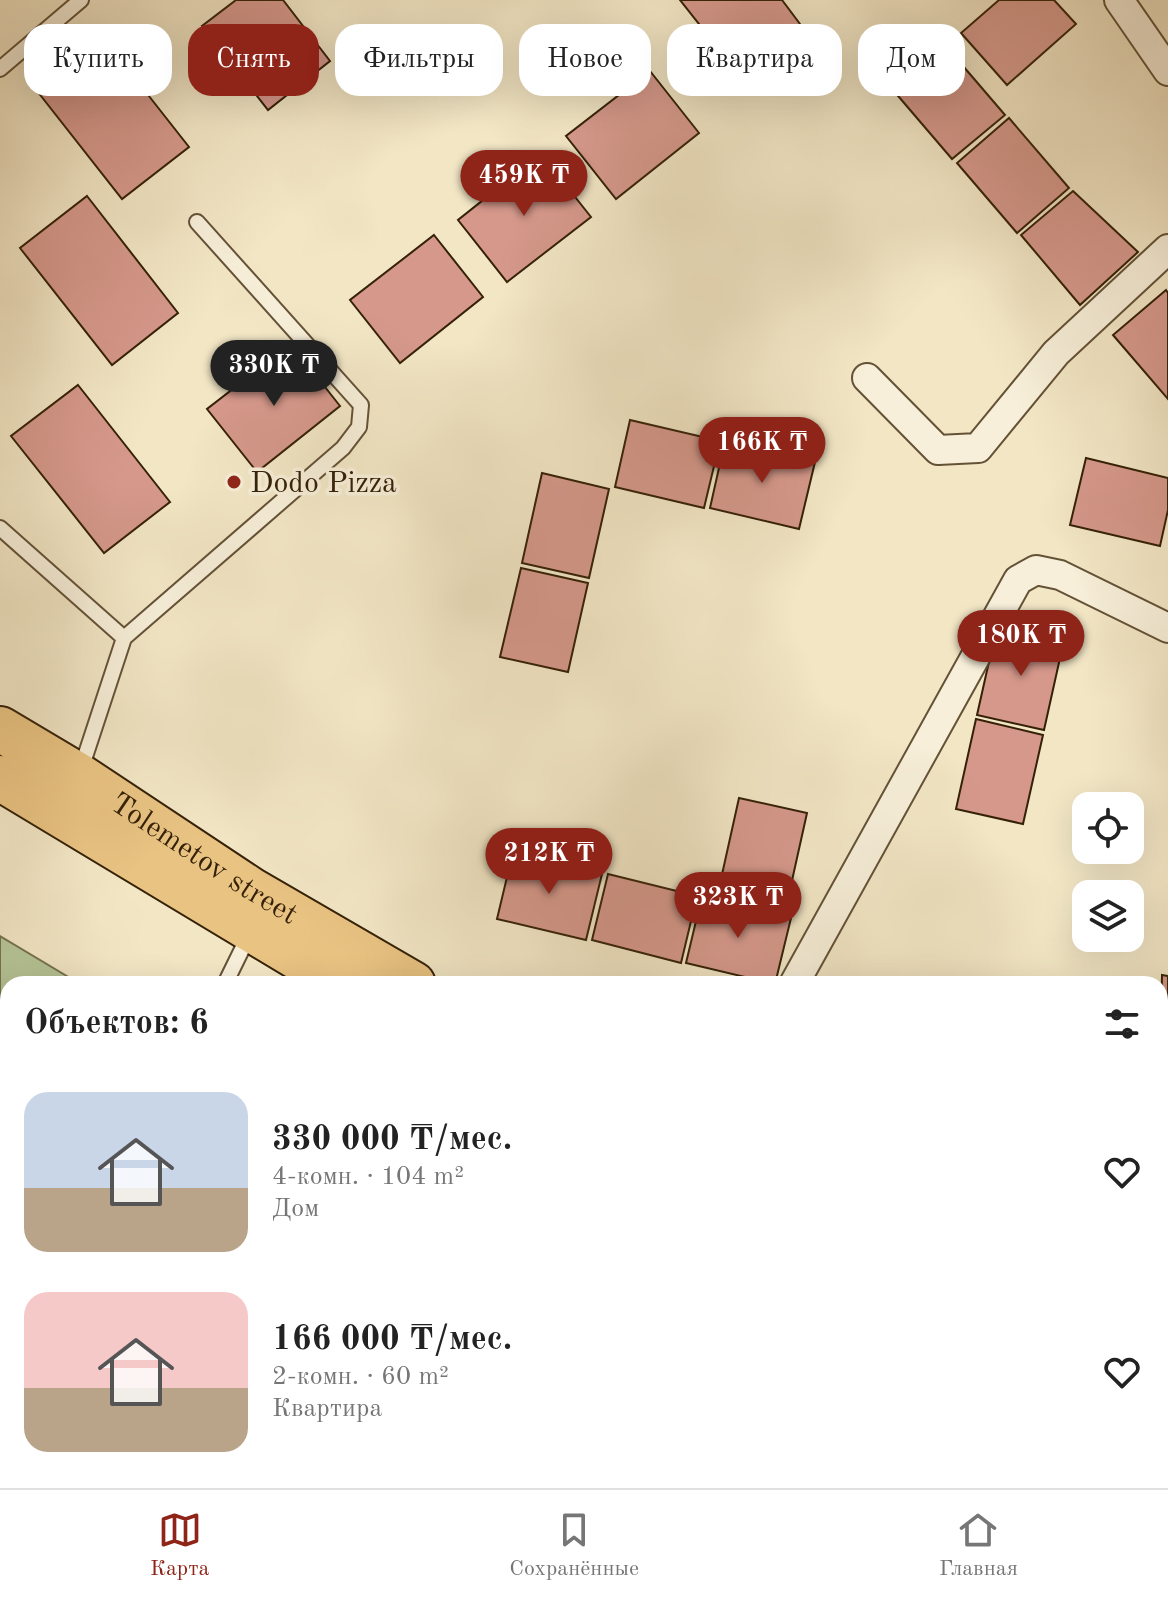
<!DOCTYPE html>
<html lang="ru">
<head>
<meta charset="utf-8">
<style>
	body { margin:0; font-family:"Old Standard TT",serif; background:#f2f2f2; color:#222; height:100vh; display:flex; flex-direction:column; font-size:30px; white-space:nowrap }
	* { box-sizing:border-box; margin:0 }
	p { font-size:26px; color:#767676 }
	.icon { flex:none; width:44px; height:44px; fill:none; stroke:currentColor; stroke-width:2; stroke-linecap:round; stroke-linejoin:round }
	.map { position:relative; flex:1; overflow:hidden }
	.sheet { position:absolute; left:0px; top:976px; width:1168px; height:512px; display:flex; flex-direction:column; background:#fff; border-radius:24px 24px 0 0; box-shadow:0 8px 32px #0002 }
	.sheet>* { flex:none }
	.hud { position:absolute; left:24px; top:24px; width:1120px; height:72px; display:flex; gap:16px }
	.buttons { position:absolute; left:1072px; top:792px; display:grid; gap:16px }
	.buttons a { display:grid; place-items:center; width:72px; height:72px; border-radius:16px; background:#fff; box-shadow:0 8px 32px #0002; font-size:40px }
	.price { position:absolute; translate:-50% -68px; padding:0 18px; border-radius:28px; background:#8f2418; color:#fff; font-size:26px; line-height:52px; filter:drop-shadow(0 2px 4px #0008) }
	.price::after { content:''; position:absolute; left:50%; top:48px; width:24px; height:18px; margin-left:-12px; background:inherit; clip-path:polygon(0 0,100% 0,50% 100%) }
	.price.active { background:#222; color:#fff }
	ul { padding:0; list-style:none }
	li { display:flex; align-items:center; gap:24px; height:200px; padding:0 24px }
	li span { display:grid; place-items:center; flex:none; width:224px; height:160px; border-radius:24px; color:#555 }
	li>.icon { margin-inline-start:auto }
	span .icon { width:96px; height:96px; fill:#fffc; stroke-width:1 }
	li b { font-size:34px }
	h2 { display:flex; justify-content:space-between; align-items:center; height:96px; padding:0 24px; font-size:34px }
	.pill { padding:0 28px; border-radius:24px; background:#fff; box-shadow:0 8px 32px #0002; font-size:28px; line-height:72px }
	.pill.active { background:#8f2418; color:#fff }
	.tab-bar { display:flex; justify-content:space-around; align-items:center; height:112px; border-top:2px solid #e0e0e0; background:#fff; font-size:22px; color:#767676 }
	.tab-bar a { display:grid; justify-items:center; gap:4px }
	.tab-bar .active { color:#8f2418 }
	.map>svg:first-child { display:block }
	.green { fill:#b6c698; stroke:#767450; stroke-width:2 }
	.building { fill:#d5988b; stroke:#352108; stroke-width:2 }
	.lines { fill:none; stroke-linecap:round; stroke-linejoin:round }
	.service-casing { stroke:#645237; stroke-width:18 }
	.minor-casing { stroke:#645237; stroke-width:32 }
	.primary-casing { stroke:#352108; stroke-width:48 }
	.path { stroke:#352108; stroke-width:5; stroke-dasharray:6 4; stroke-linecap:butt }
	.service { stroke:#f7efd9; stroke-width:14 }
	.minor { stroke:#f7efd9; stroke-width:28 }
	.primary { stroke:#e9c382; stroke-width:44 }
	.poi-dot { fill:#8f2418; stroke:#f7efd9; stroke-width:3 }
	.labels { text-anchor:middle; stroke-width:7; stroke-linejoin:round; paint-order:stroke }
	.poi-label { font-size:30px; fill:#352108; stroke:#f7efd9; text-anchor:start }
	.street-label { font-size:30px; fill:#352108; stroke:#f7efd9 }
</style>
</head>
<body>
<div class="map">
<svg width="1168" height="1488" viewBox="0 0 1168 1488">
	<rect width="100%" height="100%" fill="#f2e6c5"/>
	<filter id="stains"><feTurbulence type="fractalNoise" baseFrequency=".0025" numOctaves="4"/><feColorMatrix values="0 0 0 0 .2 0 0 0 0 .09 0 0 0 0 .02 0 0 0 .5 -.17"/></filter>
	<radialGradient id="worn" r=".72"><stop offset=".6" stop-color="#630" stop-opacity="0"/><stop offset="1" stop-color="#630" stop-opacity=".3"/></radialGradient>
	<path class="green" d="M0,936l80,48h-72v496h1045l18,8h-1071z"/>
	<path class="building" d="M236,0h47l47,61 -62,49 -66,-84z
		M680,0h102l18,24 -63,48z
		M999,0h55l22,24 -69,61 -46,-52z
		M97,30l92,117 -67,52 -92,-117z
		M945,45l60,70 -53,44 -59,-69z
		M650,71l49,62 -83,66 -50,-63z
		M1009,118l60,70 -52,45 -60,-70z
		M541,154l50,63 -84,65 -49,-62z
		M1073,191l65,61 -58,53 -59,-70z
		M87,196l91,117 -66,52 -92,-117z
		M434,235l49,62 -83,66 -50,-63z
		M1166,290l2,3v106l-55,-64z
		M291,344l49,62 -83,66 -50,-63z
		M78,385l92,117 -66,51 -93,-117z
		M630,420l90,21 -16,67 -89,-21z
		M725,441l90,21 -16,67 -89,-21z
		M1086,458l82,20v32l-8,36 -90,-21z
		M542,473l67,16 -20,89 -67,-15z
		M521,568l67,15 -20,89 -68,-15z
		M997,626l67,14 -20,90 -67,-15z
		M976,719l67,16 -20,89 -67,-15z
		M739,798l68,15 -20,90 -68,-15z
		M513,852l89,22 -16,66 -89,-21z
		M608,874l89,22 -16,67 -89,-23z
		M702,896l89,22 -16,66 -89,-21z
		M1162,975l6,1v94l-8,-2z
		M1160,1075l8,2v71l-8,-2z"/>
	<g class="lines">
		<defs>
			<path id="service" d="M0,69l81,-69
				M0,528l124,110 -44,134
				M124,638l219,-190 16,-21 2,-22 -164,-183
				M225,984l24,-49
				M26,1480v8
				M615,1480l15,8
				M246,1488l3,-8"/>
			<path id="minor" d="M1119,0l49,71
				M867,378l71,72 40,-2 78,-95 112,-104
				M794,984l224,-404 18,-10 24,5 108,53
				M1160,1235l8,-15
				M1160,1266l8,3"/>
			<g id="primary">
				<path id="s1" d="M0,729l79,47 172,114 162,94"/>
				<path d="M0,778l342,206"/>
				<path d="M1160,1363l8,3"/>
				<path d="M1160,1413l8,3"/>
			</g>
		</defs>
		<use href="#service" class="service-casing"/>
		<use href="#minor" class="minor-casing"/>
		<use href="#primary" class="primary-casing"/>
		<path class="path" d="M0,1045l8,4
			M854,1480l21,8"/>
		<use href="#service" class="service"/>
		<use href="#minor" class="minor"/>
		<use href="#primary" class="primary"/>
	</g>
	<circle class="poi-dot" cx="234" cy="482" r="8"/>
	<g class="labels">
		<g class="poi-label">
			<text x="250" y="492">Dodo Pizza</text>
		</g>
		<g class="street-label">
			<text dy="10" stroke="none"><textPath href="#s1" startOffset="242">Tolemetov street</textPath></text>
		</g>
	</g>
	<rect width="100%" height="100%" filter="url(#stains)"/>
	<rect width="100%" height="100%" fill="url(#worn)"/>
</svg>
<div class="buttons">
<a><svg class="icon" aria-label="locate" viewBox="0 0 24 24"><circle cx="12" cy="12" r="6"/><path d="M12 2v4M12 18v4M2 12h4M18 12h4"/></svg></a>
<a><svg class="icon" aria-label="layers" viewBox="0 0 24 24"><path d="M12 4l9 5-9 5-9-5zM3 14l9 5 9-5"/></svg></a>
</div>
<b class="price" style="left:524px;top:218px">459K ₸</b>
<b class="price active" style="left:274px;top:408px">330K ₸</b>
<b class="price" style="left:762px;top:485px">166K ₸</b>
<b class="price" style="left:1021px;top:678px">180K ₸</b>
<b class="price" style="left:549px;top:896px">212K ₸</b>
<b class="price" style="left:738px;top:940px">323K ₸</b>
<div class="hud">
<a class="pill">Купить</a>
<a class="pill active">Снять</a>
<a class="pill">Фильтры</a>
<a class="pill">Новое</a>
<a class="pill">Квартира</a>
<a class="pill">Дом</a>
</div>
<section class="sheet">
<h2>Объектов: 6<svg class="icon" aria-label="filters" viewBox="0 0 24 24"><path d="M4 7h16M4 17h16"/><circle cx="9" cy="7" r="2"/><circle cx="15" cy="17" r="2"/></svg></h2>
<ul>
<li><span style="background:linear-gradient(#c9d6e8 60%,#b9a48a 0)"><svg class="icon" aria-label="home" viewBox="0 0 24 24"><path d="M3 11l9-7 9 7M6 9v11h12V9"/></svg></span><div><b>330 000 ₸/мес.</b><p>4-комн. · 104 m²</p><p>Дом</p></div><svg class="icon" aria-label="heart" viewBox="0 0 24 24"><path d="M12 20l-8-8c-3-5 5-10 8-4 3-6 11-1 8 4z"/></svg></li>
<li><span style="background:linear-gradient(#f6c9c9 60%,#b9a48a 0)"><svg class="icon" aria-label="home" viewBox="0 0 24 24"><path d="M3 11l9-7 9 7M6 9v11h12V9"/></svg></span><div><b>166 000 ₸/мес.</b><p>2-комн. · 60 m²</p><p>Квартира</p></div><svg class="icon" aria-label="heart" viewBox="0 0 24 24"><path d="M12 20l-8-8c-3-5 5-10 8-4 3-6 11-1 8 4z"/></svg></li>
</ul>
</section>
</div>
<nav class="tab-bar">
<a class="active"><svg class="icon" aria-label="map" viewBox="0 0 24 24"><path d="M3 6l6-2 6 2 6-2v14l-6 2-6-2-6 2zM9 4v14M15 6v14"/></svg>Карта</a>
<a><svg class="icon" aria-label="saved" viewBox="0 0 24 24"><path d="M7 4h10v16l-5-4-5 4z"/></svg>Сохранённые</a>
<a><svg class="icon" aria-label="home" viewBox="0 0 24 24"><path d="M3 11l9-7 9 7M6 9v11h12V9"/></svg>Главная</a>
</nav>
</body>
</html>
